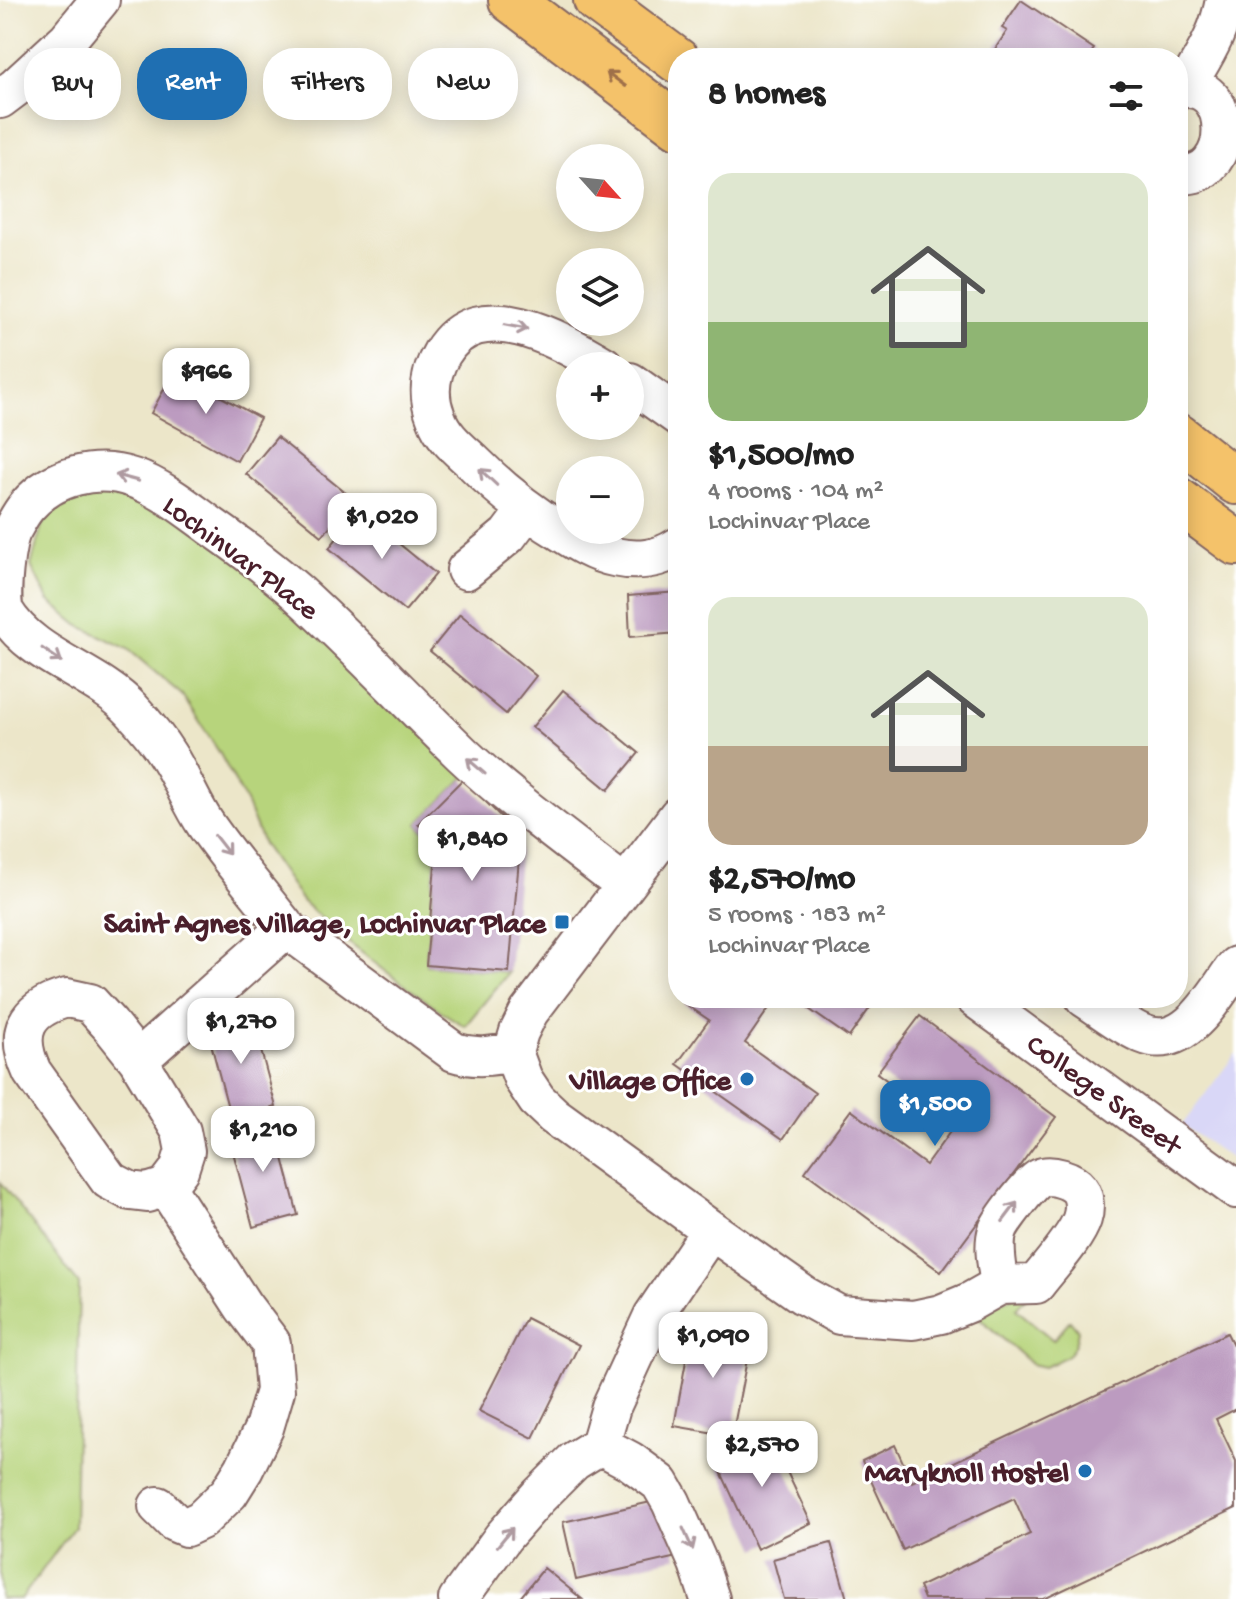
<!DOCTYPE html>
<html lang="en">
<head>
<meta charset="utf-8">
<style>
	body { margin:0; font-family:"Gochi Hand",sans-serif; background:#f6f6f6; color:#222; height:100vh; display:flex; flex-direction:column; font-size:30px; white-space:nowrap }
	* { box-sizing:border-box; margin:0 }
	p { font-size:26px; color:#767676 }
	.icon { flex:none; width:44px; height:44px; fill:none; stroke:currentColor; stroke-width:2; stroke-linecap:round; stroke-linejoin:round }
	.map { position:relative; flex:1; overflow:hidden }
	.panel { position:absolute; left:668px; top:48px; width:520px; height:960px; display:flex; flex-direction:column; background:#fff; border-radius:32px; box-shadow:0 4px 20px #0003 }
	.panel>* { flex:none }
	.top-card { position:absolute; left:24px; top:48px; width:524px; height:72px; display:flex; gap:16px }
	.needle { width:52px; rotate:117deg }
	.tools { position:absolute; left:556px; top:144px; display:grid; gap:16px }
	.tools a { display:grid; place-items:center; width:88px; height:88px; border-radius:50%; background:#fff; box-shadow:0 4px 20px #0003; font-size:40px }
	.price { position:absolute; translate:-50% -68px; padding:0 18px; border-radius:16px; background:#fff; color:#222; font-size:26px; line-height:52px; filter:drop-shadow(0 2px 4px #0008) }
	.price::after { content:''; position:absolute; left:50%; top:48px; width:24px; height:18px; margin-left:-12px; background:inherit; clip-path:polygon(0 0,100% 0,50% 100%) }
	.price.on { background:#1f6fb2; color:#fff }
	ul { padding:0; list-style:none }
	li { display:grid; align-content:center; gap:16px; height:424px; padding:0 40px }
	li span { display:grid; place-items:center; height:248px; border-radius:24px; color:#555 }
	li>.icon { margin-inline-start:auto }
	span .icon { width:144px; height:144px; fill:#fffc; stroke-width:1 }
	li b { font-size:34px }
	h2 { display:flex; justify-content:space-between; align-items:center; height:96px; padding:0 40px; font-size:34px }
	.pill { padding:0 28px; border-radius:32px; background:#fff; box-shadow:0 4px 20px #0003; font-size:28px; line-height:72px }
	.pill.on { background:#1f6fb2; color:#fff }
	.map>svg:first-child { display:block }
	.built { fill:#d9d7f7 }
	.green { fill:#b7d47b; stroke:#807a53; stroke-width:2 }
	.building { fill:#bc9bc0 }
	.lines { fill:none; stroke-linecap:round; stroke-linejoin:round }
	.minor-casing { stroke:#836562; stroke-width:42 }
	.major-casing { stroke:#836562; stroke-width:48 }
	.minor { stroke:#fff; stroke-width:38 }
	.major { stroke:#f4c26a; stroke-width:44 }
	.oneway { stroke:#9f704a }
	.oneway2 { stroke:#ae9aa0 }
	.poi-dot { fill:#1f6fb2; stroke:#fff; stroke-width:3 }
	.labels { text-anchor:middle; stroke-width:6; stroke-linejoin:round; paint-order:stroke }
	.street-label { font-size:30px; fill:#4a1f2b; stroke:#fff }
	.poi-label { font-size:30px; font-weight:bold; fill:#4a1f2b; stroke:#fff; text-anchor:end }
</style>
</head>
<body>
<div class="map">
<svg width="1236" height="1599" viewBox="0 0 1236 1599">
	<rect width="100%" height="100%" fill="#fff"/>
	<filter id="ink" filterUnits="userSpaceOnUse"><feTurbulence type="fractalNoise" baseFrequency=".0125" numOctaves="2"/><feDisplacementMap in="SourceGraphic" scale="16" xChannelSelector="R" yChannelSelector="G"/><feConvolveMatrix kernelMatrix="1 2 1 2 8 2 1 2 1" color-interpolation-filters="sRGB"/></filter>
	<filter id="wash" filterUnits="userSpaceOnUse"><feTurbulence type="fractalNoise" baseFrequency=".006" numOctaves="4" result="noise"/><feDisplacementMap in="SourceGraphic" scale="32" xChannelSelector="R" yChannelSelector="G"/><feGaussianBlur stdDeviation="1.8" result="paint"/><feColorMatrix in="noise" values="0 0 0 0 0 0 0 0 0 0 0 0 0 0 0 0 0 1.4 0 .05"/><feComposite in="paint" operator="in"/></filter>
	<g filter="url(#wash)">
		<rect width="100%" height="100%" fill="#ece6c9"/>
		<path class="built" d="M1236,1053v109l-54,-37z"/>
		<path class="green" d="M109,477l99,45 261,251 -51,51 19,20 -11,121 83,7 -44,54 -20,-12 -61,-44 -36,-28 -46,-41 -39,-57 -17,-42 -27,-50 -37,-57 -54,-46 -50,-24 -30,-25 -17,-34 11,-41 27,-37z
			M0,1182l79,102 -5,243 -53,72h-21z
			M1033,1289l-17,20 37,31 17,-20 8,10c-3,26 -12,27 -34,37l-13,-3 -58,-52z"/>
		<g id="blocks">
			<path class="building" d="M1021,0l73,49 -7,9h-98l18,-27 -5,-3z
				M174,371l86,47 -23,43 -86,-48z
				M277,437l76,62 -31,37 -76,-62z
				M359,511l77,63 -31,37 -76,-63z
				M678,592v41l-48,4 -2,-41z
				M460,614l76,62 -30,38 -76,-63z
				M563,690l76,63 -31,37 -76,-63z
				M463,779l58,58 -12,135 -83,-7 11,-121 -19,-20z
				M687,998h89l-31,45 70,50 -32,46 -106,-75 32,-44 -25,-17z
				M793,998h84l-28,39z
				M251,1013l25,94 -45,12 -25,-94z
				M920,1016l136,101 -115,155 -136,-100 46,-62 75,55 26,-36 -75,-56z
				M273,1120l25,95 -45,12 -25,-94z
				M526,1318l53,27 -46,93 -54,-27z
				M693,1323l59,11 -20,102 -58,-10z
				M1227,1333l9,18v58l-20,10 20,42v47l-192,91h-120l-5,-12 111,-53 -16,-36 -111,52 -41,-89 33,-16 17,37z
				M767,1429l44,94 -54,26 -44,-94z
				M664,1499l13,58 -101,23 -13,-58z
				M831,1543l16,56h-63l-11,-40z
				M544,1568l38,31h-63z"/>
		</g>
	</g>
	<g filter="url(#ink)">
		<use href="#blocks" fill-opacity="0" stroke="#836562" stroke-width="2"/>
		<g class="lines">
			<defs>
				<path id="minor" d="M1186,87c18,-32 32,-50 39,-87
					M1178,89c58,-13 58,94 0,85
					M0,99l16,-12 51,-47 33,-40
					M604,366c-43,-26 -126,-74 -162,-13 -12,20 -15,42 -6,64 7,20 23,32 38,46 27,27 53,48 86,68 17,11 34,22 54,26 24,5 44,3 64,-10
					M630,382l48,34
					M466,570l42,-35 18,-24
					M286,928c-27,-35 -56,-68 -80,-103 -15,-22 -24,-47 -38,-69 -10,-16 -23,-32 -36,-46 -38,-40 -99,-51 -128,-99 -4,-14 0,-69 9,-83 4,-7 8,-15 14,-22 26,-30 69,-41 106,-28 27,9 56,32 78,48 30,21 60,43 88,68 56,51 108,107 163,160 50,47 108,88 162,131
					M67,998l23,5 20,22 28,35 43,71 4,20 -6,19 -13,17 -19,6 -17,-2 -21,-11 -77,-108c-18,-39 -7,-63 35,-74z
					M975,998l261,191
					M1085,998c19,12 38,28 58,36 43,18 72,-40 93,-68
					M138,1060l148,-132 168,124c21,7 38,4 59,0
					M711,1230l92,65 36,20 74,5 28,-6 29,-12 30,-17 36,-1c13,-17 40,-46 46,-65 3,-9 3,-22 -3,-30 -7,-9 -28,-16 -39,-11 -9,4 -39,43 -42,52 -6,17 0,39 2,55
					M600,1445l30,16 30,22 11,19 27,61 12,36
					M158,1506l16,16 12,5 15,-7 28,-27 15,-24 20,-41 11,-37 -4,-48 -28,-37 -77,-119
					M458,1599l45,-62 35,-40 36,-36 26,-16 11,-38 42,-91 58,-86 -157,-114 -17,-16 -14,-21 -10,-27 6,-20 10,-20 149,-196"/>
				<path id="major" d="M511,0l167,126
					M596,0l82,61
					M1178,436l58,46
					M1178,500l58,43"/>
			</defs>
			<use href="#minor" class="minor-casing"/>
			<use href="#major" class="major-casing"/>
			<use href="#minor" class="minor"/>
			<use href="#major" class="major"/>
		</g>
		<defs><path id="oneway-shaft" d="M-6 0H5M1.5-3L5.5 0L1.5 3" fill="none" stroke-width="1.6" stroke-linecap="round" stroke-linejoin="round" transform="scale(2)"/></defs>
		<use class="oneway" href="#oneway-shaft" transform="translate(616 79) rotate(-143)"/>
		<g class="oneway2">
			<use href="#oneway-shaft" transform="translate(516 327) rotate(11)"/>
			<use href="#oneway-shaft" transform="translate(488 477) rotate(-137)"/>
			<use href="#oneway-shaft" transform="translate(127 478) rotate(-165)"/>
			<use href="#oneway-shaft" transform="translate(52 655) rotate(34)"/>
			<use href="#oneway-shaft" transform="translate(476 766) rotate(-139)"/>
			<use href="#oneway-shaft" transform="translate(222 845) rotate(52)"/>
			<use href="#oneway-shaft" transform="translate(1010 1212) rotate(-53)"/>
			<use href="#oneway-shaft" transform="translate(505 1537) rotate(-51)"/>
			<use href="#oneway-shaft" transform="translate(688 1539) rotate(66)"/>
		</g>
	</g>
	<g class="poi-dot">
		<rect x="554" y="914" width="16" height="16" rx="4"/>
		<circle cx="747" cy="1079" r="8"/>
		<circle cx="1085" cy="1471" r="8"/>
	</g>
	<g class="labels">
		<g class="street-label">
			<text transform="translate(242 556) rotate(37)" y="10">Lochinvar Place</text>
			<text transform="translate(1105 1093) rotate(36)" y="10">College Sreeet</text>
		</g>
		<g class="poi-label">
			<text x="546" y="932">Saint Agnes Village, Lochinvar Place</text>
			<text x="731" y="1089">Village Office</text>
			<text x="1069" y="1481">Maryknoll Hostel</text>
		</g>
	</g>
</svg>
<div class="tools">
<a><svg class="needle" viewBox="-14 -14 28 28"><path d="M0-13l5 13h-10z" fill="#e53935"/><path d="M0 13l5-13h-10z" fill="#767676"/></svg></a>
<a><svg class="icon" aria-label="layers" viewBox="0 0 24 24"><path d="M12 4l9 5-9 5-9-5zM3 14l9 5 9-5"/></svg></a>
<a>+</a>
<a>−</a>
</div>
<b class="price" style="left:206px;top:416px">$966</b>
<b class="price" style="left:382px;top:561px">$1,020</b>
<b class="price" style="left:472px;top:883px">$1,840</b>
<b class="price" style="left:241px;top:1066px">$1,270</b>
<b class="price on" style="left:935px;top:1148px">$1,500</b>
<b class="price" style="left:263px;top:1174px">$1,210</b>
<b class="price" style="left:713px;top:1380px">$1,090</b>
<b class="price" style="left:762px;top:1489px">$2,570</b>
<div class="top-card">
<a class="pill">Buy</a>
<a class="pill on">Rent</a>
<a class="pill">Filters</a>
<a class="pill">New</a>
</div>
<section class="panel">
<h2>8 homes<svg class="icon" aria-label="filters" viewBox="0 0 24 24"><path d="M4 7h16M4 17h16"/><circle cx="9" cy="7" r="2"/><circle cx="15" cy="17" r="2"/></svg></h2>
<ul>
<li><span style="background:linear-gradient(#dfe7d0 60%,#8fb573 0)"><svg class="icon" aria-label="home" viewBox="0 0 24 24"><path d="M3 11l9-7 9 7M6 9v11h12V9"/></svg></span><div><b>$1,500/mo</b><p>4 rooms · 104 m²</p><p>Lochinvar Place</p></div></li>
<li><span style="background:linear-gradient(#dfe7d0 60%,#b9a48a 0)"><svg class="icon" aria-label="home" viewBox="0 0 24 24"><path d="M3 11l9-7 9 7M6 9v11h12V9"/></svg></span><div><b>$2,570/mo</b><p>5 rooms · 183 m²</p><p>Lochinvar Place</p></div></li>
</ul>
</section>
</div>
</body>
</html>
